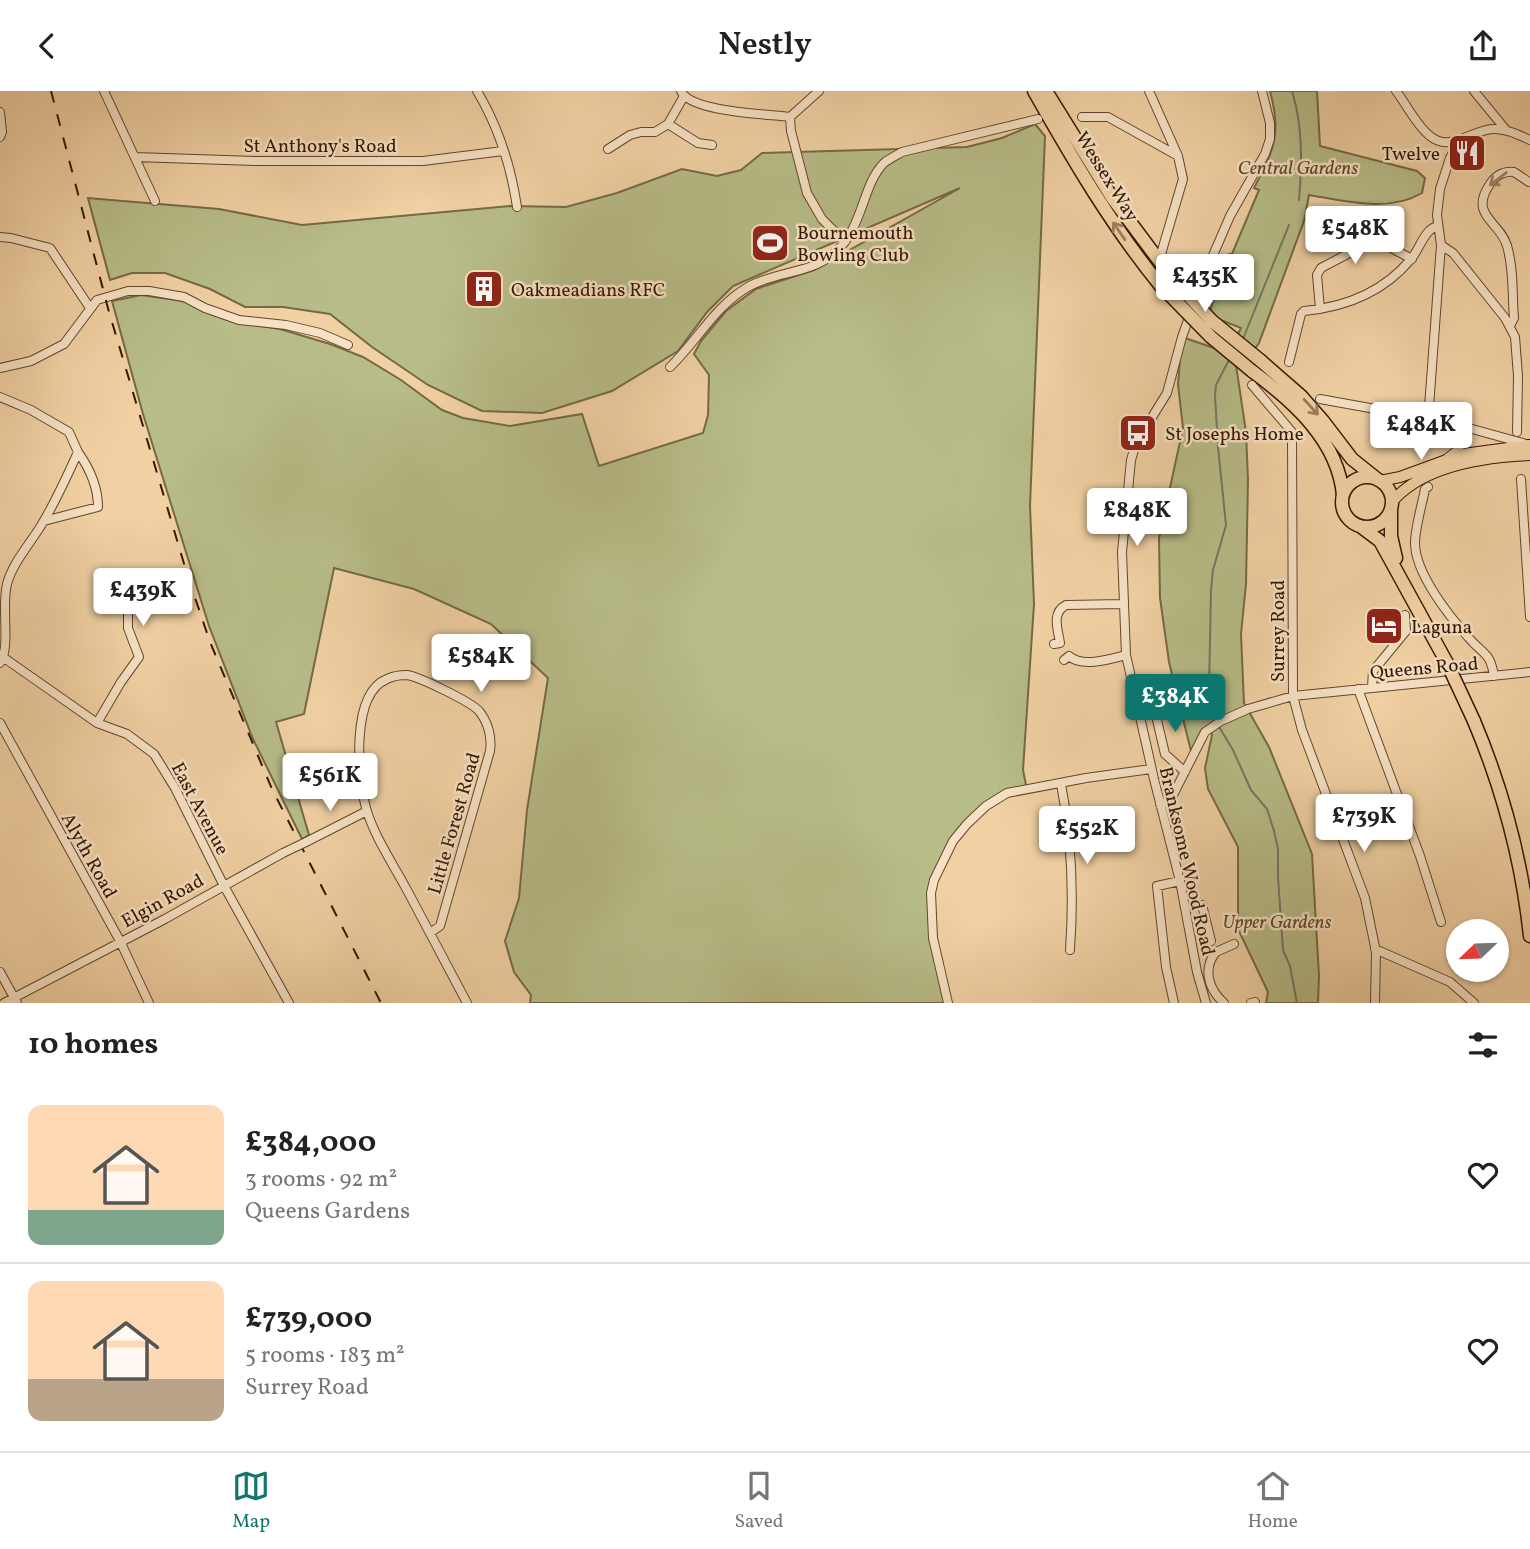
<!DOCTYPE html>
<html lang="en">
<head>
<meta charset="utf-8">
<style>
	body { margin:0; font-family:Vollkorn,serif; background:#f6f6f6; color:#222; height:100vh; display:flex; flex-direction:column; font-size:26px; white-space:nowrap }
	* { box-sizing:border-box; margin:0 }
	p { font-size:23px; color:#767676 }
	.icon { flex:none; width:38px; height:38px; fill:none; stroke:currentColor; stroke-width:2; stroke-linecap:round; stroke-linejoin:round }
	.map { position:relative; height:912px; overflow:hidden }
	.drawer { display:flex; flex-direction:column; background:#fff; flex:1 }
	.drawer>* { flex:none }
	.needle { width:46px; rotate:247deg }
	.controls { position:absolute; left:1446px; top:828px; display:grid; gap:14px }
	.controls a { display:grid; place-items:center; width:63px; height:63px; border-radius:50%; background:#fff; box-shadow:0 2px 5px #0004; font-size:35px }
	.price { position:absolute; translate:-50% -60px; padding:0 16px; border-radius:7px; background:#fff; color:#222; font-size:23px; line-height:46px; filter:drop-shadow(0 2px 4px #0008) }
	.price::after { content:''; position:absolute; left:50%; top:42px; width:21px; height:16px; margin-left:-10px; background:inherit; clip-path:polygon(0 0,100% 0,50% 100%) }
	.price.current { background:#0f766e; color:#fff }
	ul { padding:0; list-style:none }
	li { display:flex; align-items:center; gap:21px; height:175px; padding:0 28px }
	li+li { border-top:2px solid #e0e0e0 }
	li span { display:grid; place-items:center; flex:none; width:196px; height:140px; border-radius:14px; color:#555 }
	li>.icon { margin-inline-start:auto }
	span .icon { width:84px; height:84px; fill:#fffc; stroke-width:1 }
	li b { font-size:30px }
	h2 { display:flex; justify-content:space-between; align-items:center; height:84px; padding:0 28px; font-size:30px }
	header { display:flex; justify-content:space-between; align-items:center; height:91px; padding:0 28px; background:#fff; font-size:32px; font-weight:600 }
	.dock { display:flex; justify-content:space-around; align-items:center; height:98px; border-top:2px solid #e0e0e0; background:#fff; font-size:19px; color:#767676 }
	.dock a { display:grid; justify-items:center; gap:4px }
	.dock .current { color:#0f766e }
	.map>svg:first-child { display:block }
	.green { fill:#b7bc88; stroke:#766945; stroke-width:2 }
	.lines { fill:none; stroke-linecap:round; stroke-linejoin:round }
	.stream { stroke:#727766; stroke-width:2 }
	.minor-casing { stroke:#64452a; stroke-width:10 }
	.major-casing { stroke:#351602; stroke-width:12 }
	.highway-casing { stroke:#351602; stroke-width:15 }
	.minor { stroke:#f6e1c4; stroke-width:8 }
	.major { stroke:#f1d1a4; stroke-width:10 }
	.highway { stroke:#f1d1a4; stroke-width:12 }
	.rail { stroke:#351602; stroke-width:2; stroke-dasharray:12 12; stroke-linecap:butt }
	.minor-bridge-casing { stroke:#64452a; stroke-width:10; stroke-linecap:butt }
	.highway-bridge-casing { stroke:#351602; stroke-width:15; stroke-linecap:butt }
	.minor-bridge { stroke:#f6e1c4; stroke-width:8 }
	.highway-bridge { stroke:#f1d1a4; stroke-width:12 }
	.oneway { stroke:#9f866d }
	.oneway2 { stroke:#9c7d5b }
	.labels { text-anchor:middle; stroke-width:5; stroke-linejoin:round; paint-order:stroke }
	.street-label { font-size:19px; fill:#351602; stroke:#f6e1c4 }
	.poi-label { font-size:19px; fill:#351602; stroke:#f6e1c4; text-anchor:start }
	.park-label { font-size:19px; font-style:italic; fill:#5c482a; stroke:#f6e1c4 }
</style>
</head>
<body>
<header><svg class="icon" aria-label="back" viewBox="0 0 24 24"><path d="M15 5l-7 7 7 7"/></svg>Nestly<svg class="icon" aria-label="share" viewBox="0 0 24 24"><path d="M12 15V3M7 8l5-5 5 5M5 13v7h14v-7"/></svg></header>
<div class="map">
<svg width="1530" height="912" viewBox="0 0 1530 912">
	<rect width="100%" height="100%" fill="#f1d1a4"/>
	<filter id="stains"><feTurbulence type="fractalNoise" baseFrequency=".00286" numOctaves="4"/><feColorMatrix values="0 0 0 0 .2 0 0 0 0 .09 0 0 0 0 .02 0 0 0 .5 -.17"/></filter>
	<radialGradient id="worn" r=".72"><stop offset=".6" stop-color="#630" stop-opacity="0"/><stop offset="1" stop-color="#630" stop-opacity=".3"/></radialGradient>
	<path class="green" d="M1270,0h47l3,55 97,25 8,7 -3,15c-34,20 -76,8 -113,2l-5,26 -45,122 -5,7 -17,-14 4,-8 -33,-13 19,-48 -2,-2 4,-11h3l27,-64 -5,-2c20,-39 28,-53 16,-97z
		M1035,33l10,12 -15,370 4,98 -11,166 4,20 -20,3 -40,31 -33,56 -3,25 17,98h-418l1,-8 -17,-23 -9,-31 14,-43 8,-88 21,-132 -57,-54 -77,-35 -80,-21 -30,146 -28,8 33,113 -7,4 -49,-100 -44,-113 -66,-212 -31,-113 29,-6 42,6 51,21 46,7 50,15 33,13 38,23 41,30 21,8 47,8 72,-12 17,52 104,-33 5,-18 1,-40 -15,-21 7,-13 25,-30 30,-22 58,-19 146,-82 -227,98 -26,26 -29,39 -66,40 -70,22 -60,-2 -54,-26 -56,-38 -42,-33 -47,-7h-38l-35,-18 -45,-16h-33l-22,7 -22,-82 131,11 83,16 208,-19 56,1 51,-14 65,-24 35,7 24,-6 21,-17 205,-6 35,-9z
		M1182,246l35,12 19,16 10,67 2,48 -2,104 -5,50 3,69 25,44 43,107 7,122 -1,27h-52l2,-11 -30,-63v-82l-30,-58 -3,-21 7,-33 -2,-7 -9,3 -10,20 -22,-89 -9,-64 -1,-60 24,-110 -5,-44z"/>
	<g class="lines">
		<path class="stream" d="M1292,0c11,36 10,71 7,109
			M1243,248l46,-114
			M1216,629l-7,-32 2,-98 2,-20 13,-45 -8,-78 -3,-51 1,-11 14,-27
			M1218,634l15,25 18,40 16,19 7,22 4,18v28l5,73 7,16 7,37"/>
		<defs>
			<path id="minor" d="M104,0l51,110
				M477,0c21,35 34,76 40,116
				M681,0c9,21 86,23 109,26l29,-26
				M1149,0l29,65 5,23 -22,75
				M1396,0c11,14 20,34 34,45 20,17 41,-6 63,-7 12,-1 26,6 37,11
				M1474,0l32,39
				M0,21l2,20 -2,5
				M790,26l1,14 16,62 15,26 23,23
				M1082,26h26l70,39
				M668,33l30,19 14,2
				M1459,50l-9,17 -10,31 -3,26 4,30 -12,162 7,12 90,25
				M608,58l22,-14 11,-3h14l13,-8 16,-28
				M135,66l120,4h168l80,-10
				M0,146l11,1 39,10 40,60
				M1441,154l12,8 52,65 10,19 3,39 -1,56
				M1320,218l-3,-34 4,-7 51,-27 8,1 32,17
				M1510,235l4,-8c-2,-23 0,-49 -7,-72 -6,-24 -39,-30 -17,-62 6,-9 14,-13 24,-12l15,10
				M1289,271l12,-48 3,-3c42,-4 79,-18 107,-52 9,-10 13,-30 27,-33
				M670,276c27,-26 45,-61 78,-80 26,-15 60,-13 84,-32 32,-25 29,-69 52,-92 5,-4 13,-8 18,-11l136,-33
				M0,277l31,-7 33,-17 33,-44 31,-9h21l35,6 21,11 34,12 47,5 34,8 28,12
				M1252,294l40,47 1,264 9,34 63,168 11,54 -1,51
				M0,306l31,13 38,22 9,20c-11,24 -22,49 -36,72 -12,20 -29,38 -35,60 -6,23 4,63 -7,79
				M1320,308l94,17 16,-5
				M1447,367c16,-12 17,-12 13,-32
				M1521,388l9,138
				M1428,396l-3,2c-3,16 -10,39 -10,54 0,30 34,73 53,94 15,18 22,14 26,39
				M44,430l54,-14c0,-21 -8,-38 -20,-55
				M1054,553l6,-1c-2,-14 -9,-30 6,-38l57,-1
				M0,564l97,68 30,11 27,20 21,34 48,96 66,119
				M1064,569l5,-4c13,12 42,3 57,-1
				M1372,596l1,-16 33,-40 -1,-16
				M1358,598l62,167 21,66
				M1153,612l12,51 20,18
				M0,632l120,218 29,62
				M97,632l24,-41 18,-25 -11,-29v-26
				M1061,693c11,55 13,109 9,166
				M1160,713l8,-2 4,-5 33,-65 16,-11 27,-12 45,-13 237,-24
				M306,751l61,-31
				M1202,814l9,36
				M430,842l10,-7 50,-175c2,-14 -2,-29 -11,-40 -8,-9 -59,-34 -72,-36 -7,0 -14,1 -20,4 -37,15 -29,98 -21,129 8,28 27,56 41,82 20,37 40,75 60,113
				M1375,858l75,33 24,21
				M0,881l17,31
				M4,912l161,-84 118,-66
				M948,912l-15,-65 -2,-45 3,-13 19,-39 14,-17 19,-18 21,-13 79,-15 65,-9
				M1174,912l-8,-36 -9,-81 23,-5
				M1206,912l-9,-31 -17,-91 -26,-102 -28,-124 -4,-103 9,-92 5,-17 31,-50 15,-56 20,-56 28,-65 35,-62 5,-15v-16l-8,-32
				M1224,912c-15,-13 -22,-34 -8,-51l18,-8
				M1251,912l4,-1"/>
			<path id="major" d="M1380,390l20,-4 63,-23 67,-9
				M1392,411c31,-37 92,-45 138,-47"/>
			<path id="highway" d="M1034,0c38,67 77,134 126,194
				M1046,0l67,108 59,79
				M1261,270l40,35 22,25 29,38 25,20
				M1252,280c42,31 86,70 91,124
				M1342 411a25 25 0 1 1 50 0a25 25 0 1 1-50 0Z
				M1391,419v26l5,22
				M1360,435l20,15 67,122
				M1474,630c29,69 48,140 56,215"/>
		</defs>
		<use href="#minor" class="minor-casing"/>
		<use href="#major" class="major-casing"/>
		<use href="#highway" class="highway-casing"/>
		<use href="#minor" class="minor"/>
		<use href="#major" class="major"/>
		<use href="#highway" class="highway"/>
		<path class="rail" d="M51,0l58,221 79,265 22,65 62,147 109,214"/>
		<defs>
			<path id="minor-bridge" d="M283,762l23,-11"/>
			<path id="highway-bridge" d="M1172,187l40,43 49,40
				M1160,194l51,52 41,34
				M1447,572l27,58"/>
		</defs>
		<use href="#minor-bridge" class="minor-bridge-casing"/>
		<use href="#highway-bridge" class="highway-bridge-casing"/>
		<use href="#minor-bridge" class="minor-bridge"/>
		<use href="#highway-bridge" class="highway-bridge"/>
	</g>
	<defs><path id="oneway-shaft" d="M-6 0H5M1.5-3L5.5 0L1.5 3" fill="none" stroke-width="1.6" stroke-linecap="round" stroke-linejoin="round" transform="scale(1.75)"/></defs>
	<use class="oneway" href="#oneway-shaft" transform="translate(1498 88) rotate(142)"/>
	<g class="oneway2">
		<use href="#oneway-shaft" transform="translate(1119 140) rotate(-124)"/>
		<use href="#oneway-shaft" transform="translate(1311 316) rotate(48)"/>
	</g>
	<defs>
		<symbol id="restaurant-square" viewBox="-11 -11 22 22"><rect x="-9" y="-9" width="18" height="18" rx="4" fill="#8f2418" stroke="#f6e1c4"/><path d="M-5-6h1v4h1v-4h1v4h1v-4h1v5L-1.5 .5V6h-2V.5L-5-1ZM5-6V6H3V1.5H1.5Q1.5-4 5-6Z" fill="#fff"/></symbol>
		<symbol id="stadium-square" viewBox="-11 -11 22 22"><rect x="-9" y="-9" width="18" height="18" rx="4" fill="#8f2418" stroke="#f6e1c4"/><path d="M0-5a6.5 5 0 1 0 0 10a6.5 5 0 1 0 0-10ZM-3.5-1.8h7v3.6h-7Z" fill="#fff"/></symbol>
		<symbol id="building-square" viewBox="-11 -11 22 22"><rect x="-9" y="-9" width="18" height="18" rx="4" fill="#8f2418" stroke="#f6e1c4"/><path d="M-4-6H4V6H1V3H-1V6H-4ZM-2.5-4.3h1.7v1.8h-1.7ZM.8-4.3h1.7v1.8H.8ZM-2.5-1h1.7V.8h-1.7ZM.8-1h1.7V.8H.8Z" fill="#fff"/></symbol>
		<symbol id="bus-square" viewBox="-11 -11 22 22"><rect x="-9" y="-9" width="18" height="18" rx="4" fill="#8f2418" stroke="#f6e1c4"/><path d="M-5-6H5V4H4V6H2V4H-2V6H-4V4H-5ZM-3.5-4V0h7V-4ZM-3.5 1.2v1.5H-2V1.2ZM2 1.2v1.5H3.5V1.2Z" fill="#fff"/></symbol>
		<symbol id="hotel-square" viewBox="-11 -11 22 22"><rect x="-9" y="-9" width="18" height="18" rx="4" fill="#8f2418" stroke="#f6e1c4"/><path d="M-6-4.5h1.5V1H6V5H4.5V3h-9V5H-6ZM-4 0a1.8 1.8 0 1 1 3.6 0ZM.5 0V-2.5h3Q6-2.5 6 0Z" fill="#fff"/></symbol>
	</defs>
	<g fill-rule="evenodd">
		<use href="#restaurant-square" x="1445" y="40" width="44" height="44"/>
		<use href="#stadium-square" x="748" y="130" width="44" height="44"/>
		<use href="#building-square" x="462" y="176" width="44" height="44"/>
		<use href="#bus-square" x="1116" y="320" width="44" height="44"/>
		<use href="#hotel-square" x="1362" y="513" width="44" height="44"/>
	</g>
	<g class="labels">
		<g class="street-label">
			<text x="320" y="61">St Anthony's Road</text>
			<text transform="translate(1108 85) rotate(58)" y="7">Wessex Way</text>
			<text transform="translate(1277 540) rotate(-90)" y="7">Surrey Road</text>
			<text transform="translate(1424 576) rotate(-5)" y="7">Queens Road</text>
			<text transform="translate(201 717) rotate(62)" y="7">East Avenue</text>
			<text transform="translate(453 732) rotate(-74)" y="7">Little Forest Road</text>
			<text transform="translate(90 764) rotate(61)" y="7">Alyth Road</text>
			<text transform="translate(1188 770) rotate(77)" y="7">Branksome Wood Road</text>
			<text transform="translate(162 809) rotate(-29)" y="7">Elgin Road</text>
		</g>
		<g class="poi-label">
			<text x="1440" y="69" text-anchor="end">Twelve</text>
			<text x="797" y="148">Bournemouth<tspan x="797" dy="22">Bowling Club</tspan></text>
			<text x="511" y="205">Oakmeadians RFC</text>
			<text x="1165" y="349">St Josephs Home</text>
			<text x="1411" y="542">Laguna</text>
		</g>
		<g class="park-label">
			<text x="1298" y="83">Central Gardens</text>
			<text x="1277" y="837">Upper Gardens</text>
		</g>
	</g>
	<rect width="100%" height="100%" filter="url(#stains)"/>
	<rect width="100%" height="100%" fill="url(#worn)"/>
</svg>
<div class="controls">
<a><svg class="needle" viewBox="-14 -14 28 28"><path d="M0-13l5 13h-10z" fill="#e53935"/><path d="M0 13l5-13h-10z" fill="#767676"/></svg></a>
</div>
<b class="price" style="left:1355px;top:175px">£548K</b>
<b class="price" style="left:1205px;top:223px">£435K</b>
<b class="price" style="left:1421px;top:371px">£484K</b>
<b class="price" style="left:1137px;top:457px">£848K</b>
<b class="price" style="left:143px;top:537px">£439K</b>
<b class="price" style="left:481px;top:603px">£584K</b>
<b class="price current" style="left:1175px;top:643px">£384K</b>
<b class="price" style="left:330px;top:722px">£561K</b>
<b class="price" style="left:1364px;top:763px">£739K</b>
<b class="price" style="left:1087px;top:775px">£552K</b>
</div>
<section class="drawer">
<h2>10 homes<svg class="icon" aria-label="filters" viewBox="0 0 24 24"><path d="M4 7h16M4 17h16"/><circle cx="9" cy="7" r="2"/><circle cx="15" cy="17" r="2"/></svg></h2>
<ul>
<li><span style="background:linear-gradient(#ffd9b3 75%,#7fa58c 0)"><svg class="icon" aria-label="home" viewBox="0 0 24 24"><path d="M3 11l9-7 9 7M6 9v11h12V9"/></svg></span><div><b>£384,000</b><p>3 rooms · 92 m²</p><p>Queens Gardens</p></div><svg class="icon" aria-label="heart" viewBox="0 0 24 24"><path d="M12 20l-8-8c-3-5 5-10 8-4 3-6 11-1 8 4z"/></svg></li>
<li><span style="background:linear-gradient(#ffd9b3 70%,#b9a48a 0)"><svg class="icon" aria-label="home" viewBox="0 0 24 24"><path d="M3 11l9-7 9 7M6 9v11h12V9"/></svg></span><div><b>£739,000</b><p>5 rooms · 183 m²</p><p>Surrey Road</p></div><svg class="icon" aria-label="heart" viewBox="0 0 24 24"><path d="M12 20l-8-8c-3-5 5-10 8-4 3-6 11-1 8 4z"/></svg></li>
</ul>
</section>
<nav class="dock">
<a class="current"><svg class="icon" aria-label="map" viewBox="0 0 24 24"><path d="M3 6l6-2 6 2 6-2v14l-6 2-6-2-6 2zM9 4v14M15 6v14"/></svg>Map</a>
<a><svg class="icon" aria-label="saved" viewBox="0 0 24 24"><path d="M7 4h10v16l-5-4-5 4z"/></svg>Saved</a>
<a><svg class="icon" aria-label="home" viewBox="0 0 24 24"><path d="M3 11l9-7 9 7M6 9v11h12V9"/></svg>Home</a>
</nav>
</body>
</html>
